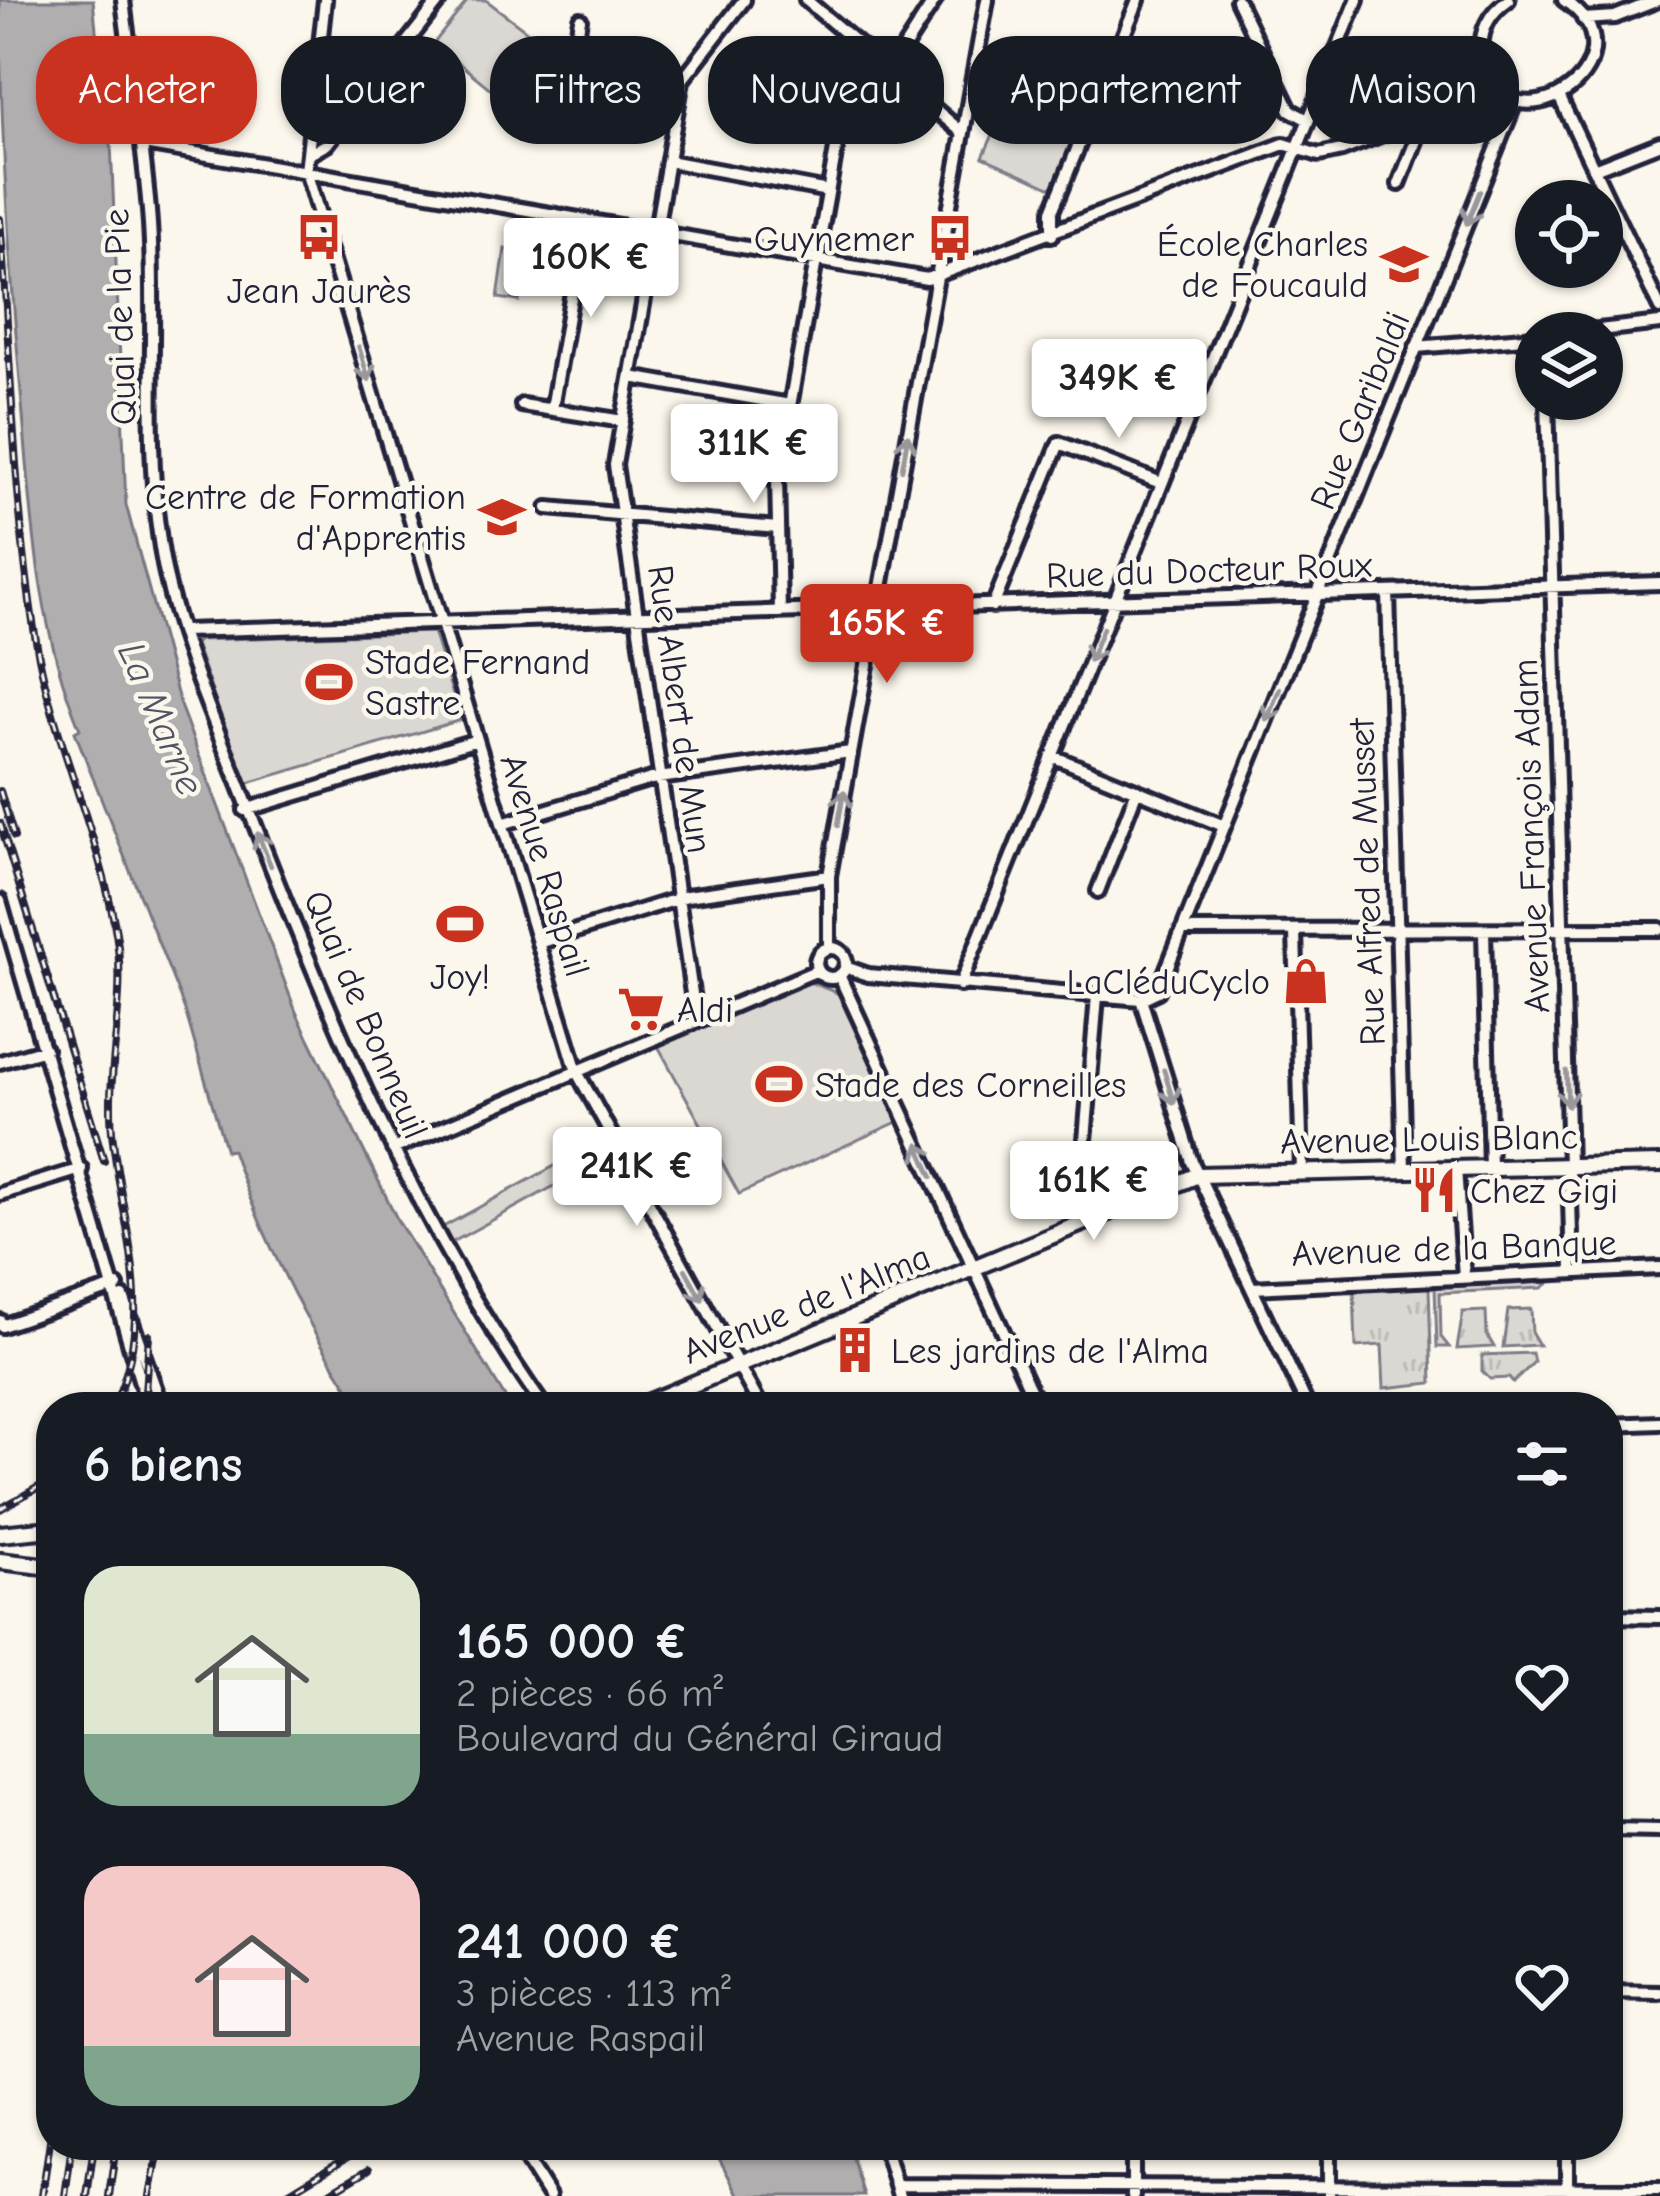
<!DOCTYPE html>
<html lang="fr">
<head>
<meta charset="utf-8">
<style>
	body { margin:0; font-family:"Comic Neue",sans-serif; background:#242831; color:#f1f3f6; height:100vh; display:flex; flex-direction:column; font-size:45px; white-space:nowrap }
	* { box-sizing:border-box; margin:0 }
	p { font-size:39px; color:#9ea1a6 }
	.icon { flex:none; width:66px; height:66px; fill:none; stroke:currentColor; stroke-width:2; stroke-linecap:round; stroke-linejoin:round }
	.map { position:relative; flex:1; overflow:hidden }
	.side { position:absolute; left:36px; top:1392px; width:1587px; height:768px; display:flex; flex-direction:column; background:#171b24; border-radius:48px; box-shadow:0 3px 9px #0004 }
	.side>* { flex:none }
	.banner { position:absolute; left:36px; top:36px; width:1590px; height:108px; display:flex; gap:24px }
	.controls { position:absolute; left:1515px; top:180px; display:grid; gap:24px }
	.controls a { display:grid; place-items:center; width:108px; height:108px; border-radius:50%; background:#171b24; box-shadow:0 3px 9px #0004; font-size:60px }
	.price { position:absolute; translate:-50% -102px; padding:0 27px; border-radius:12px; background:#fff; color:#222; font-size:39px; line-height:78px; filter:drop-shadow(0 3px 6px #0008) }
	.price::after { content:''; position:absolute; left:50%; top:72px; width:36px; height:27px; margin-left:-18px; background:inherit; clip-path:polygon(0 0,100% 0,50% 100%) }
	.price.current { background:#c8321e; color:#fff }
	ul { padding:0; list-style:none }
	li { display:flex; align-items:center; gap:36px; height:300px; padding:0 48px }
	li span { display:grid; place-items:center; flex:none; width:336px; height:240px; border-radius:36px; color:#555 }
	li>.icon { margin-inline-start:auto }
	span .icon { width:144px; height:144px; fill:#fffc; stroke-width:1 }
	li b { font-size:51px }
	h2 { display:flex; justify-content:space-between; align-items:center; height:144px; padding:0 48px; font-size:51px }
	.tag { padding:0 42px; border-radius:48px; background:#171b24; box-shadow:0 3px 9px #0004; font-size:42px; line-height:108px }
	.tag.current { background:#c8321e; color:#fff }
	.map>svg:first-child { display:block }
	.grass { fill:url(#grass-tufts); stroke:#7e7d87; stroke-width:3 }
	.pitch { fill:#dbd8d3; stroke:#7e7d87; stroke-width:3 }
	.water { fill:#b1aeb0; stroke:#787681; stroke-width:3 }
	.lines { fill:none; stroke-linecap:round; stroke-linejoin:round }
	.minor-casing { stroke:#22223b; stroke-width:20 }
	.major-casing { stroke:#22223b; stroke-width:22 }
	.minor { stroke:#fbf7ec; stroke-width:10 }
	.major { stroke:#fbf7ec; stroke-width:14 }
	.rail-casing { stroke:#22223b; stroke-width:8 }
	.rail { stroke:#fbf7ec; stroke-width:3; stroke-dasharray:9; stroke-linecap:butt }
	.oneway { stroke:#99979c }
	.labels { text-anchor:middle; stroke-width:9; stroke-linejoin:round; paint-order:stroke }
	.poi-label { font-size:36px; fill:#22223b; stroke:#fbf7ec; text-anchor:start }
	.street-label { font-size:36px; fill:#22223b; stroke:#fbf7ec }
	.water-label { font-size:39px; font-style:italic; fill:#545364; stroke:#fbf7ec }
</style>
</head>
<body>
<div class="map">
<svg width="1660" height="2196" viewBox="0 0 1660 2196">
	<defs>
		<pattern id="grass-tufts" width="24" height="20" patternUnits="userSpaceOnUse" patternTransform="scale(3)"><rect width="24" height="20" fill="#dbd8d3"/><path d="M3 7l-1-3M5 7V3M7 7l1-3M15 17l-1-3M17 17v-4M19 17l1-3" fill="none" stroke="#bcb9b6"/></pattern>
	</defs>
	<rect width="100%" height="100%" fill="#fbf7ec"/>
	<filter id="ink" filterUnits="userSpaceOnUse"><feTurbulence type="fractalNoise" baseFrequency=".00833" numOctaves="2"/><feDisplacementMap in="SourceGraphic" scale="24" xChannelSelector="R" yChannelSelector="G"/><feConvolveMatrix kernelMatrix="1 2 1 2 8 2 1 2 1" color-interpolation-filters="sRGB"/></filter>
	<g filter="url(#ink)">
		<path class="grass" d="M1550,1282l-8,6 -102,5 1,44 8,10h-12l-2,-60z
			M1429,1287l3,96 -48,5 -2,-43 -26,2 -2,-57z
			M1531,1309l1,24 7,12 -36,2 5,-37z
			M1486,1311l1,24 7,12 -37,2 6,-37z
			M1532,1353l2,9 -21,21 -4,-5 -19,1 -8,-8v-16z"/>
		<path class="pitch" d="M468,0h18l58,44 -4,43 -42,8 -64,-52z
			M1005,108l68,30 -21,50 -69,-31z
			M505,249l21,3 -7,49 -21,-3z
			M433,632l28,88 -216,64 -50,-140 4,-4z
			M807,981l33,13 57,128 -158,72 -81,-148z
			M604,1139l8,15 -161,89 -8,-16z"/>
		<path class="water" d="M0,0h93l9,87 7,7 17,411 55,203 115,304 102,209 113,186h-151c-52,-80 -97,-167 -128,-257l-6,1 -41,-141 -110,-278 5,-3c-44,-105 -48,-213 -58,-325 -12,-135 -22,-268 -22,-404z
			M712,2145h137l15,51h-125z"/>
		<g class="lines">
			<defs>
				<path id="minor" d="M123,0c9,76 22,149 27,224 7,105 -6,212 10,317 13,92 55,180 88,266 81,209 167,417 296,600
					M325,0l-19,171 271,901 184,335
					M806,0l157,133
					M1237,0l53,110 16,9
					M1508,0c-19,13 -29,32 -26,55 18,108 175,8 82,-55
					M1583,19l32,-2 43,-17
					M889,71l46,-71
					M569,85l109,19
					M1560,98l100,210
					M565,108l15,-89
					M1313,109l168,-65
					M144,144l783,135 357,-135 35,11 23,-5 156,-61
					M308,155l19,-11 113,-144
					M668,161l160,30
					M1594,169l66,-26
					M1399,184l25,-64
					M1052,235v-24l86,-211
					M1573,333l87,-10
					M1416,347l120,-10
					M631,377l159,28
					M1547,399l25,871
					M522,405l101,16
					M552,409l32,-187
					M548,508l230,20
					M1388,592l16,578
					M993,606l66,-163 102,40
					M780,612l-3,-133 78,-437
					M184,631l1476,-48
					M1052,756l172,70
					M245,810l232,-70
					M502,824l149,-45 200,-27
					M1098,891l39,-101
					M0,901l148,506
					M1182,930l478,-1
					M1484,931l6,237
					M1295,932l7,239
					M538,943l149,-47 142,-20
					M829,948v-72l158,-876
					M816 963a15 15 0 1 1 30 0a15 15 0 1 1-30 0Z
					M845,967l23,8 273,24 17,-8 358,-891
					M839,975l199,432
					M960,985l397,-985
					M1141,999l51,163 116,245
					M696,1021l-81,-556 67,-385 62,-80
					M0,1062l45,-13
					M1085,1140l12,-144
					M393,1149l425,-179
					M1456,1169l8,107
					M0,1194l81,-25
					M1252,1288l408,-20
					M123,1297l39,110
					M0,1321l2,5 115,-40
					M1608,1425l52,-2
					M1608,1616l52,1
					M1608,1829l52,1
					M1608,1992l52,1
					M517,2145l32,51
					M884,2145l15,51
					M896,2185l764,4
					M1133,2196v-51
					M1329,2196v-51
					M1567,2196v-51"/>
				<path id="major" d="M638,1407l560,-232 462,-11
					M0,1534l51,-5
					M0,1561l51,6"/>
			</defs>
			<use href="#minor" class="minor-casing"/>
			<use href="#major" class="major-casing"/>
			<use href="#minor" class="minor"/>
			<use href="#major" class="major"/>
			<defs>
				<path id="rail" d="M0,219c11,138 13,280 35,416 16,102 64,196 81,298 12,69 -12,138 -3,208 11,93 44,176 0,266
					M0,791l14,46
					M0,823l104,338
					M144,1407l5,-72
					M0,1509l51,-29
					M47,2035l4,27
					M42,2196l9,-62
					M65,2196l7,-51
					M87,2196l7,-51
					M109,2196l7,-51
					M150,2196l10,-51
					M283,2196l84,-51
					M324,2196l45,-27"/>
			</defs>
			<use href="#rail" class="rail-casing"/>
			<use href="#rail" class="rail"/>
		</g>
		<defs><path id="oneway-shaft" d="M-6 0H5M1.5-3L5.5 0L1.5 3" fill="none" stroke-width="1.6" stroke-linecap="round" stroke-linejoin="round" transform="scale(3)"/></defs>
		<g class="oneway">
			<use href="#oneway-shaft" transform="translate(1473 208) rotate(112)"/>
			<use href="#oneway-shaft" transform="translate(364 364) rotate(73)"/>
			<use href="#oneway-shaft" transform="translate(905 452) rotate(-80)"/>
			<use href="#oneway-shaft" transform="translate(1096 645) rotate(112)"/>
			<use href="#oneway-shaft" transform="translate(1273 705) rotate(112)"/>
			<use href="#oneway-shaft" transform="translate(841 808) rotate(-80)"/>
			<use href="#oneway-shaft" transform="translate(264 849) rotate(-112)"/>
			<use href="#oneway-shaft" transform="translate(1169 1087) rotate(73)"/>
			<use href="#oneway-shaft" transform="translate(1567 1089) rotate(88)"/>
			<use href="#oneway-shaft" transform="translate(925 1160) rotate(-114)"/>
			<use href="#oneway-shaft" transform="translate(694 1285) rotate(61)"/>
		</g>
	</g>
	<defs>
		<symbol id="bus-bare" viewBox="-9 -9 18 18"><path d="M-5-6H5V4H4V6H2V4H-2V6H-4V4H-5ZM-3.5-4V0h7V-4ZM-3.5 1.2v1.5H-2V1.2ZM2 1.2v1.5H3.5V1.2Z" fill="#c8321e" stroke="#fbf7ec" stroke-width="2.5" paint-order="stroke"/></symbol>
		<symbol id="school-bare" viewBox="-9 -9 18 18"><path d="M0-5L7-2L0 1L-7-2ZM-4 1L0 2.5L4 1V4Q0 6-4 4Z" fill="#c8321e" stroke="#fbf7ec" stroke-width="2.5" paint-order="stroke"/></symbol>
		<symbol id="university-bare" viewBox="-9 -9 18 18"><path d="M0-5L7-2L0 1L-7-2ZM-4 1L0 2.5L4 1V4Q0 6-4 4Z" fill="#c8321e" stroke="#fbf7ec" stroke-width="2.5" paint-order="stroke"/></symbol>
		<symbol id="stadium-bare" viewBox="-9 -9 18 18"><path d="M0-5a6.5 5 0 1 0 0 10a6.5 5 0 1 0 0-10ZM-3.5-1.8h7v3.6h-7Z" fill="#c8321e" stroke="#fbf7ec" stroke-width="2.5" paint-order="stroke"/></symbol>
		<symbol id="shop-bare" viewBox="-9 -9 18 18"><path d="M-5-2.5h2.3a2.7 3.5 0 0 1 5.4 0H5L5.5 6h-11ZM-1.5-2.5h3a1.5 2.3 0 0 0-3 0Z" fill="#c8321e" stroke="#fbf7ec" stroke-width="2.5" paint-order="stroke"/></symbol>
		<symbol id="supermarket-bare" viewBox="-9 -9 18 18"><path d="M-6-5.5h2.5l.6 2H6L4.5 2H-2.5L-4.4-4H-6ZM-1.5 3.2a1.3 1.3 0 1 0 .1 0ZM3 3.2a1.3 1.3 0 1 0 .1 0Z" fill="#c8321e" stroke="#fbf7ec" stroke-width="2.5" paint-order="stroke"/></symbol>
		<symbol id="restaurant-bare" viewBox="-9 -9 18 18"><path d="M-5-6h1v4h1v-4h1v4h1v-4h1v5L-1.5 .5V6h-2V.5L-5-1ZM5-6V6H3V1.5H1.5Q1.5-4 5-6Z" fill="#c8321e" stroke="#fbf7ec" stroke-width="2.5" paint-order="stroke"/></symbol>
		<symbol id="building-bare" viewBox="-9 -9 18 18"><path d="M-4-6H4V6H1V3H-1V6H-4ZM-2.5-4.3h1.7v1.8h-1.7ZM.8-4.3h1.7v1.8H.8ZM-2.5-1h1.7V.8h-1.7ZM.8-1h1.7V.8H.8Z" fill="#c8321e" stroke="#fbf7ec" stroke-width="2.5" paint-order="stroke"/></symbol>
	</defs>
	<g fill-rule="evenodd">
		<use href="#bus-bare" x="286" y="204" width="66" height="66"/>
		<use href="#bus-bare" x="917" y="205" width="66" height="66"/>
		<use href="#school-bare" x="1371" y="231" width="66" height="66"/>
		<use href="#university-bare" x="469" y="484" width="66" height="66"/>
		<use href="#stadium-bare" x="296" y="649" width="66" height="66"/>
		<use href="#stadium-bare" x="427" y="891" width="66" height="66"/>
		<use href="#shop-bare" x="1273" y="948" width="66" height="66"/>
		<use href="#supermarket-bare" x="608" y="976" width="66" height="66"/>
		<use href="#stadium-bare" x="746" y="1051" width="66" height="66"/>
		<use href="#restaurant-bare" x="1401" y="1157" width="66" height="66"/>
		<use href="#building-bare" x="822" y="1317" width="66" height="66"/>
	</g>
	<g class="labels">
		<g class="poi-label">
			<text x="914" y="251" text-anchor="end">Guynemer</text>
			<text x="1368" y="256" text-anchor="end">École Charles<tspan x="1368" dy="41">de Foucauld</tspan></text>
			<text x="319" y="303" text-anchor="middle">Jean Jaurès</text>
			<text x="466" y="509" text-anchor="end">Centre de Formation<tspan x="466" dy="41">d'Apprentis</tspan></text>
			<text x="365" y="674">Stade Fernand<tspan x="365" dy="41">Sastre</tspan></text>
			<text x="460" y="989" text-anchor="middle">Joy!</text>
			<text x="1270" y="994" text-anchor="end">LaCléduCyclo</text>
			<text x="677" y="1022">Aldi</text>
			<text x="815" y="1097">Stade des Corneilles</text>
			<text x="1470" y="1203">Chez Gigi</text>
			<text x="891" y="1363">Les jardins de l'Alma</text>
		</g>
		<g class="street-label">
			<text transform="translate(119 317) rotate(-92)" y="13">Quai de la Pie</text>
			<text transform="translate(1359 410) rotate(-68)" y="13">Rue Garibaldi</text>
			<text transform="translate(1209 569) rotate(-2)" y="13">Rue du Docteur Roux</text>
			<text transform="translate(681 709) rotate(82)" y="13">Rue Albert de Mun</text>
			<text transform="translate(1530 836) rotate(-92)" y="13">Avenue François Adam</text>
			<text transform="translate(546 865) rotate(73)" y="13">Avenue Raspail</text>
			<text transform="translate(1366 882) rotate(-92)" y="13">Rue Alfred de Musset</text>
			<text transform="translate(367 1014) rotate(67)" y="13">Quai de Bonneuil</text>
			<text transform="translate(1429 1138) rotate(-1)" y="13">Avenue Louis Blanc</text>
			<text transform="translate(1454 1247) rotate(-2)" y="13">Avenue de la Banque</text>
			<text transform="translate(806 1303) rotate(-22)" y="13">Avenue de l'Alma</text>
		</g>
		<g class="water-label">
			<text transform="translate(162 718) rotate(67)" y="14">La Marne</text>
		</g>
	</g>
</svg>
<div class="controls">
<a><svg class="icon" aria-label="locate" viewBox="0 0 24 24"><circle cx="12" cy="12" r="6"/><path d="M12 2v4M12 18v4M2 12h4M18 12h4"/></svg></a>
<a><svg class="icon" aria-label="layers" viewBox="0 0 24 24"><path d="M12 4l9 5-9 5-9-5zM3 14l9 5 9-5"/></svg></a>
</div>
<b class="price" style="left:591px;top:320px">160K €</b>
<b class="price" style="left:1119px;top:441px">349K €</b>
<b class="price" style="left:754px;top:506px">311K €</b>
<b class="price current" style="left:887px;top:686px">165K €</b>
<b class="price" style="left:637px;top:1229px">241K €</b>
<b class="price" style="left:1094px;top:1243px">161K €</b>
<div class="banner">
<a class="tag current">Acheter</a>
<a class="tag">Louer</a>
<a class="tag">Filtres</a>
<a class="tag">Nouveau</a>
<a class="tag">Appartement</a>
<a class="tag">Maison</a>
</div>
<section class="side">
<h2>6 biens<svg class="icon" aria-label="filters" viewBox="0 0 24 24"><path d="M4 7h16M4 17h16"/><circle cx="9" cy="7" r="2"/><circle cx="15" cy="17" r="2"/></svg></h2>
<ul>
<li><span style="background:linear-gradient(#dfe7d0 70%,#7fa58c 0)"><svg class="icon" aria-label="home" viewBox="0 0 24 24"><path d="M3 11l9-7 9 7M6 9v11h12V9"/></svg></span><div><b>165 000 €</b><p>2 pièces · 66 m²</p><p>Boulevard du Général Giraud</p></div><svg class="icon" aria-label="heart" viewBox="0 0 24 24"><path d="M12 20l-8-8c-3-5 5-10 8-4 3-6 11-1 8 4z"/></svg></li>
<li><span style="background:linear-gradient(#f6c9c9 75%,#7fa58c 0)"><svg class="icon" aria-label="home" viewBox="0 0 24 24"><path d="M3 11l9-7 9 7M6 9v11h12V9"/></svg></span><div><b>241 000 €</b><p>3 pièces · 113 m²</p><p>Avenue Raspail</p></div><svg class="icon" aria-label="heart" viewBox="0 0 24 24"><path d="M12 20l-8-8c-3-5 5-10 8-4 3-6 11-1 8 4z"/></svg></li>
</ul>
</section>
</div>
</body>
</html>
